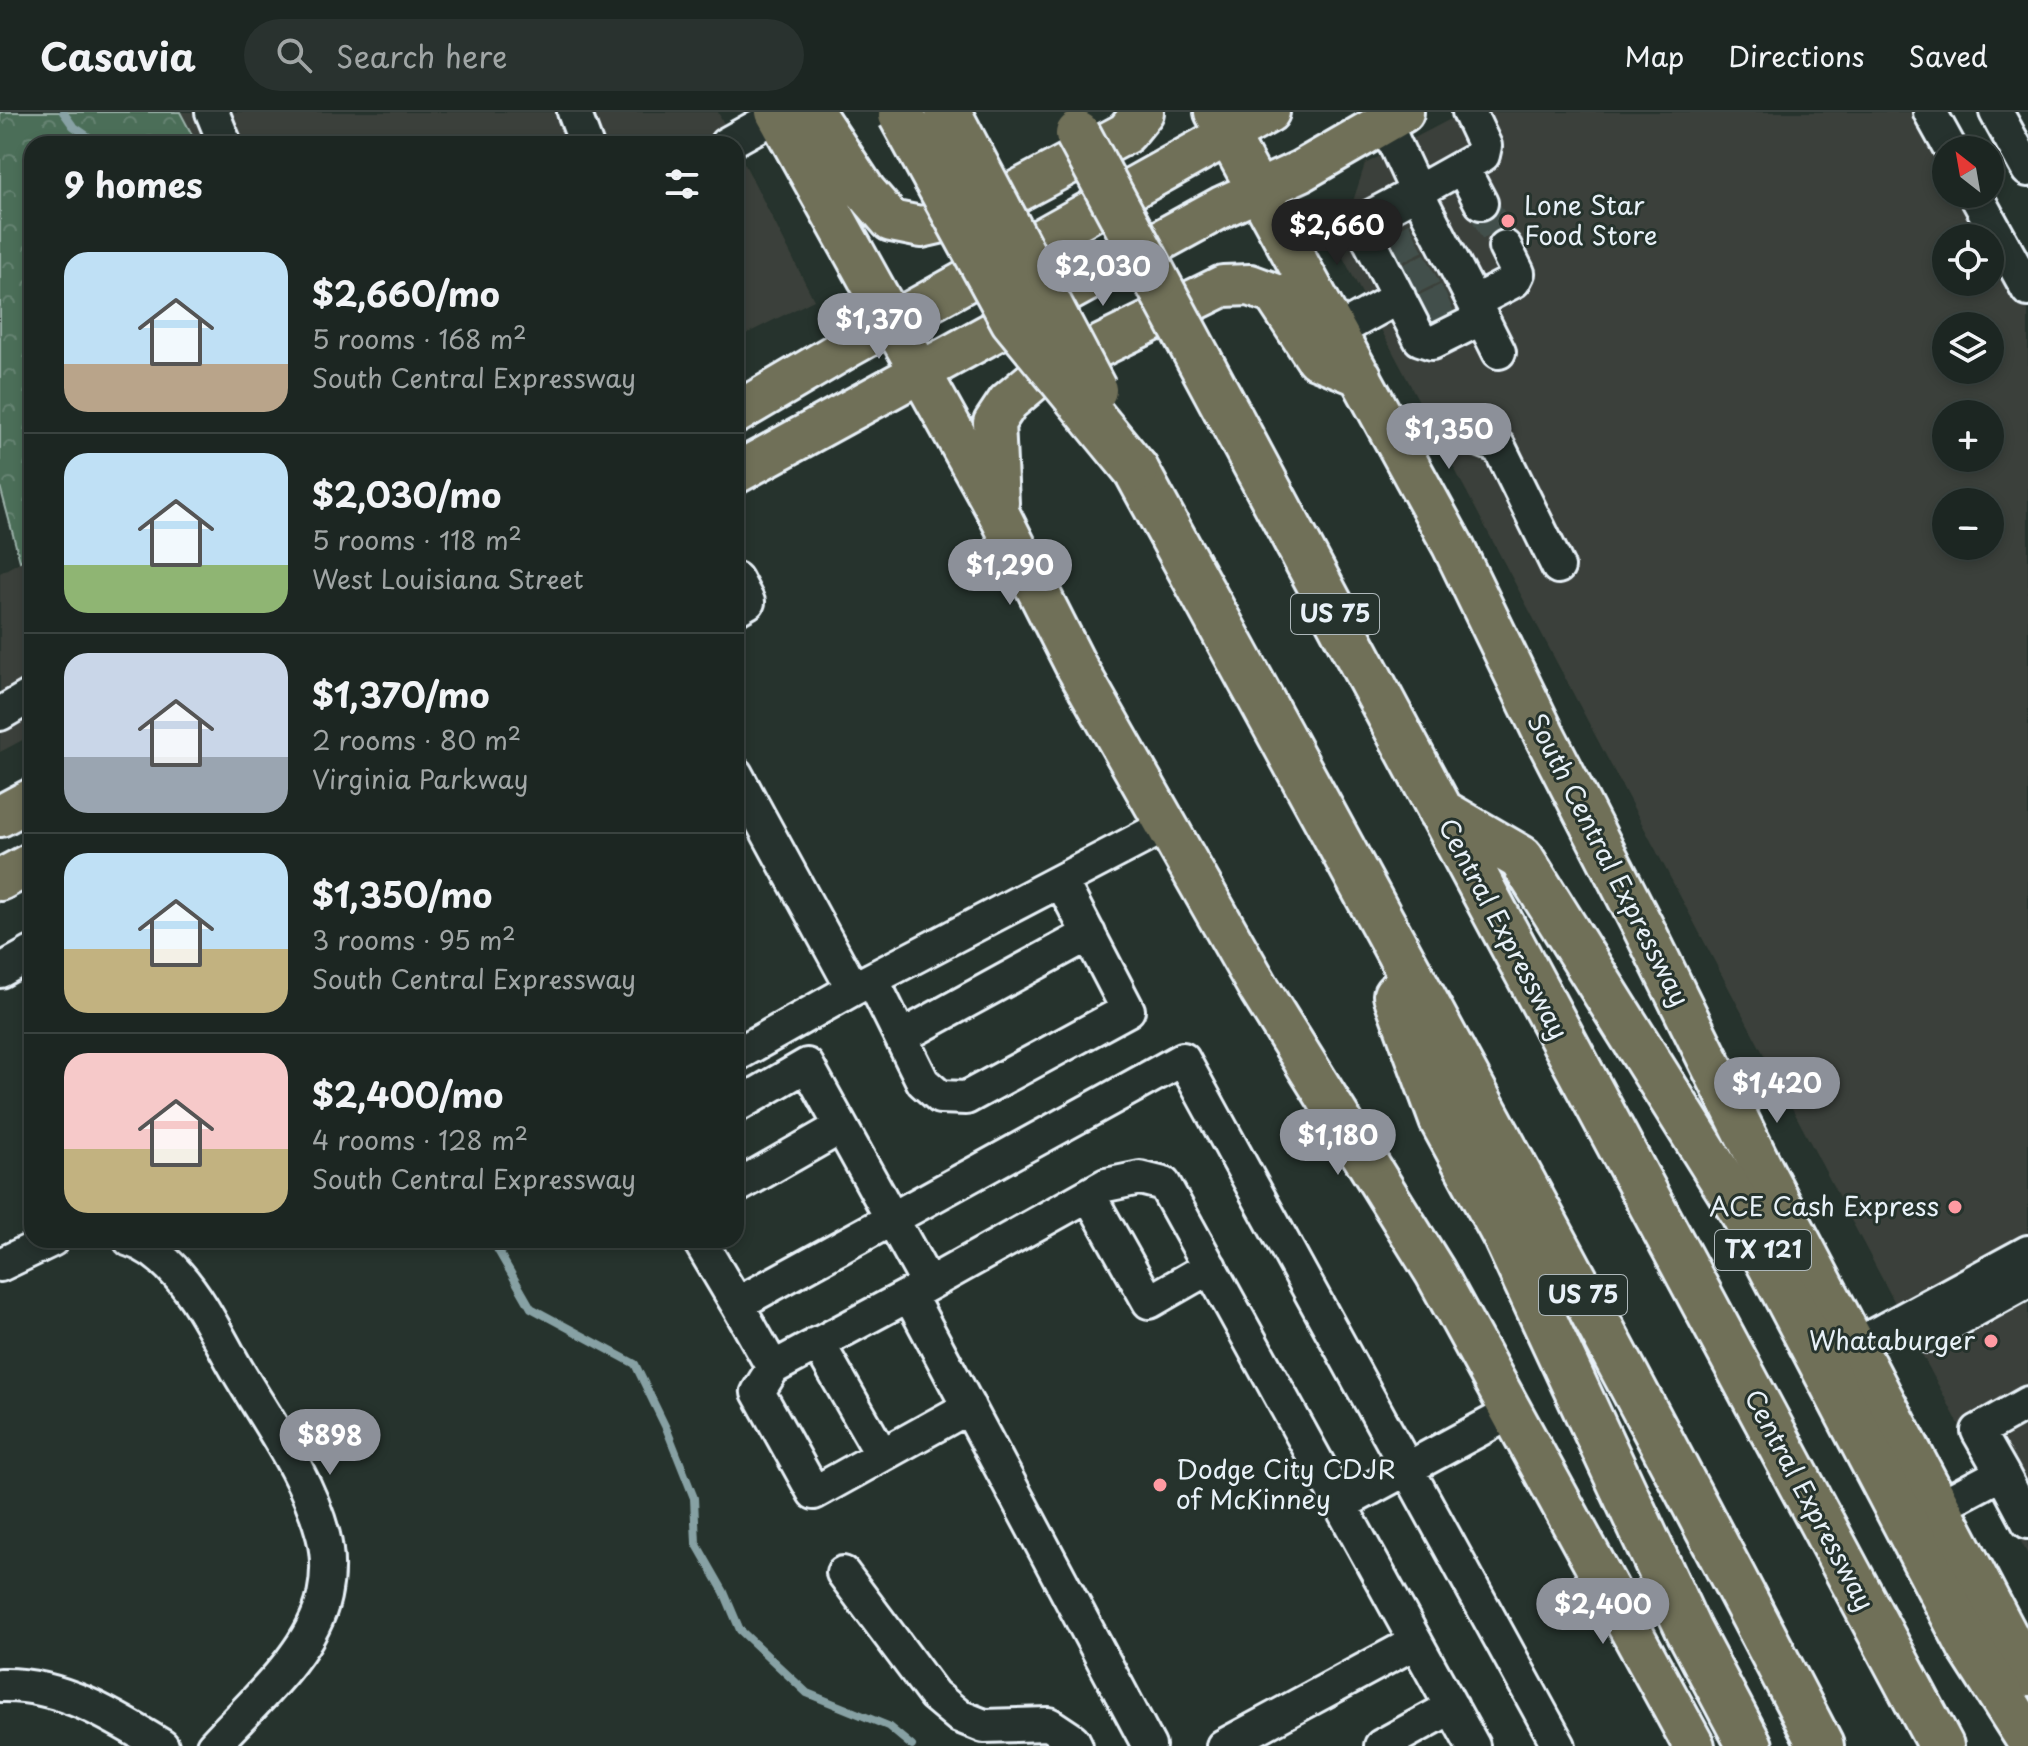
<!DOCTYPE html>
<html lang="en">
<head>
<meta charset="utf-8">
<style>
	body { margin:0; font-family:"Playpen Sans",sans-serif; background:#29322f; color:#f1f3f6; height:100vh; display:flex; flex-direction:column; font-size:30px; white-space:nowrap }
	* { box-sizing:border-box; margin:0 }
	p { font-size:26px; color:#a0a5a5 }
	.icon { flex:none; width:44px; height:44px; fill:none; stroke:currentColor; stroke-width:2; stroke-linecap:round; stroke-linejoin:round }
	.map { position:relative; flex:1; overflow:hidden }
	.sheet { position:absolute; left:24px; top:24px; width:720px; height:1112px; display:flex; flex-direction:column; background:#1c2622; border-radius:24px; box-shadow:0 4px 12px #0003,0 0 0 2px #3a4340 }
	.sheet>* { flex:none }
	.needle { width:52px; rotate:329deg }
	.buttons { position:absolute; left:1932px; top:24px; display:grid; gap:16px }
	.buttons a { display:grid; place-items:center; width:72px; height:72px; border-radius:50%; background:#1c2622; box-shadow:0 4px 12px #0003,0 0 0 2px #3a4340; font-size:40px }
	.price { position:absolute; translate:-50% -68px; padding:0 18px; border-radius:28px; background:#8c9099; color:#fff; font-size:26px; line-height:52px; filter:drop-shadow(0 2px 4px #0008) }
	.price::after { content:''; position:absolute; left:50%; top:48px; width:24px; height:18px; margin-left:-12px; background:inherit; clip-path:polygon(0 0,100% 0,50% 100%) }
	.price.on { background:#222; color:#fff }
	ul { padding:0; list-style:none }
	li { display:flex; align-items:center; gap:24px; height:200px; padding:0 40px }
	li+li { border-top:2px solid #3a4340 }
	li span { display:grid; place-items:center; flex:none; width:224px; height:160px; border-radius:24px; color:#555 }
	li>.icon { margin-inline-start:auto }
	span .icon { width:96px; height:96px; fill:#fffc; stroke-width:1 }
	li b { font-size:34px }
	h2 { display:flex; justify-content:space-between; align-items:center; height:96px; padding:0 40px; font-size:34px }
	header { display:flex; align-items:center; gap:48px; box-sizing:border-box; height:112px; padding:0 40px; background:#1c2622; border-bottom:2px solid #3a4340 }
	header strong { font-size:38px }
	nav { display:flex; gap:44px; margin-inline-start:auto; font-size:28px }
	.search { width:560px; height:72px; background:#29322f; display:flex; align-items:center; gap:20px; box-sizing:border-box; padding:0 28px; border-radius:44px; color:#a0a5a5; font-size:30px }
	.map>svg:first-child { display:block }
	.built { fill:#3b403a; fill-rule:evenodd }
	.forest { fill:url(#forest-crowns); stroke:#9ab0a8; stroke-width:2 }
	.lines { fill:none; stroke-linecap:round; stroke-linejoin:round }
	.stream { stroke:#87a1a4; stroke-width:8 }
	.minor-tunnel { stroke:#43504b; stroke-width:32; stroke-dasharray:32 16; stroke-linecap:butt }
	.minor-casing { stroke:#e8f1f8; stroke-width:38 }
	.major-casing { stroke:#e8f1f8; stroke-width:46 }
	.highway-casing { stroke:#e8f1f8; stroke-width:50 }
	.minor { stroke:#26332d; stroke-width:32 }
	.major { stroke:#706f59; stroke-width:40 }
	.highway { stroke:#706f59; stroke-width:44 }
	.highway-bridge-casing { stroke:#e8f1f8; stroke-width:50; stroke-linecap:butt }
	.highway-bridge { stroke:#706f59; stroke-width:44 }
	.poi-dot { fill:#ff9aa2; stroke:#26332d; stroke-width:3 }
	.labels { text-anchor:middle; stroke-width:6; stroke-linejoin:round; paint-order:stroke }
	.shield { fill:#26332d; stroke:#aeb8bb; stroke-width:2 }
	.shield-label { font-size:24px; font-weight:bold; fill:#e8f1f8 }
	.poi-label { font-size:26px; fill:#e8f1f8; stroke:#26332d; text-anchor:start }
	.street-label { font-size:26px; fill:#e8f1f8; stroke:#26332d }
</style>
</head>
<body>
<header>
<strong>Casavia</strong>
<div class="search"><svg class="icon" aria-label="search" viewBox="0 0 24 24"><circle cx="10" cy="10" r="6"/><path d="M15 15l6 6"/></svg>Search here</div>
<nav><a>Map</a><a>Directions</a><a>Saved</a></nav>
</header>
<div class="map">
<svg width="2028" height="1634" viewBox="0 0 2028 1634">
	<defs>
		<pattern id="forest-crowns" width="20" height="18" patternUnits="userSpaceOnUse" patternTransform="scale(2)"><rect width="20" height="18" fill="#4c6e59"/><path d="M2 6a3 3 0 1 1 6 0M12 15a3 3 0 1 1 6 0" fill="none" stroke="#668372"/></pattern>
	</defs>
	<rect width="100%" height="100%" fill="#26332d"/>
	<filter id="ink" filterUnits="userSpaceOnUse"><feTurbulence type="fractalNoise" baseFrequency=".0125" numOctaves="2"/><feDisplacementMap in="SourceGraphic" scale="16" xChannelSelector="R" yChannelSelector="G"/><feConvolveMatrix kernelMatrix="1 2 1 2 8 2 1 2 1" color-interpolation-filters="sRGB"/></filter>
	<g filter="url(#ink)">
		<path class="built" d="M180,0h538l16,32h-537z
			M1464,0h481l1,82h44l38,70v1291l-690,-1307 27,-84zM1946,126h44v44h-44zM1946,214h44v44h-44zM1946,302h44v44h-44zM1946,390h44v44h-44z
			M736,35l78,153 -78,39z
			M32,443v180l-32,17v-179z"/>
		<path class="forest" d="M0,0h180l17,32h-165v411l-12,6 -20,-75z"/>
		<g class="lines">
			<path class="stream" d="M63,0l10,14 26,18
				M492,1128l39,68 104,56 32,66 27,68 2,45 28,49 16,38 67,63 81,33 24,20"/>
			<path class="minor-tunnel" d="M1481,91l24,44
				M1390,138l26,-13
				M1406,169l26,-13
				M1423,199l25,-12"/>
			<defs>
				<path id="minor" d="M212,0l13,32
					M574,0l12,32
					M1469,0l16,34 -2,9 -66,37 65,126
					M1930,0l21,38
					M1996,0l32,58
					M1385,11l32,69 -47,25 -6,13 56,109 12,4 50,-25 17,34
					M726,32l52,-29
					M1462,55l19,36
					M1975,82l53,96
					M1474,190l40,-21 4,-8 -13,-26
					M1336,220l63,-35
					M1465,322l34,13 59,120
					M736,467l12,23 -12,7
					M0,602l32,-19
					M736,662l14,26 -14,8
					M750,688l103,189 314,-164
					M0,859l32,-18
					M872,867l51,103 17,15 26,1 162,-88 -67,-129
					M901,925l188,-103
					M736,943l117,-66
					M736,994l71,-41 121,219
					M736,1075l105,-60
					M1089,1083l60,107 61,-35
					M130,1128c19,6 35,20 48,35 24,27 40,62 58,93 31,53 71,107 87,167 5,19 5,42 1,61 -12,57 -73,108 -111,150
					M699,1128l38,64
					M0,1153l52,-25
					M909,1183l-136,73 -36,-64 446,-245 376,687
					M1928,1224l100,-55
					M818,1231l64,112
					M1856,1233l172,-93
					M773,1256l-15,24 56,101 155,-86
					M2002,1361l-24,-42 50,-28
					M1340,1393l172,-93
					M1940,1394l62,-33 26,49
					M843,1461l91,122 25,21 25,10 65,-2 24,16 3,6
					M0,1573c60,-2 113,31 162,61
					M1149,1634l-240,-451 197,-110 34,-7 24,6 309,562
					M1223,1634l193,-104
					M1381,1634l71,-39"/>
				<path id="major" d="M776,0l222,400 78,154 184,324 175,282 259,474
					M813,0l52,79 26,30 30,6 52,-12 153,-82 17,-21
					M1215,0l238,434 92,190 98,191 123,249 262,499
					M736,301l112,-66 421,-235
					M736,361l486,-266 79,-36 102,-59
					M998,391l-4,-80 14,-21 31,-26 184,-90 27,-1 24,9 42,64 45,18
					M0,704l32,-17
					M0,768l32,-17"/>
				<path id="highway" d="M1230,305l711,1329
					M1136,358c231,424 463,847 685,1276
					M1440,699l81,47 222,355 227,434 58,91
					M1396,883l46,125 63,116 184,395 61,115"/>
			</defs>
			<use href="#minor" class="minor-casing"/>
			<use href="#major" class="major-casing"/>
			<use href="#highway" class="highway-casing"/>
			<use href="#minor" class="minor"/>
			<use href="#major" class="major"/>
			<use href="#highway" class="highway"/>
			<defs>
				<path id="highway-bridge" d="M948,0l146,278
					M901,3l112,205 123,150
					M1078,22l152,283"/>
			</defs>
			<use href="#highway-bridge" class="highway-bridge-casing"/>
			<use href="#highway-bridge" class="highway-bridge"/>
		</g>
	</g>
	<g class="poi-dot">
		<circle cx="1508" cy="109" r="8"/>
		<circle cx="1955" cy="1095" r="8"/>
		<circle cx="1991" cy="1229" r="8"/>
		<circle cx="1160" cy="1373" r="8"/>
	</g>
	<g class="labels">
		<g class="shield">
			<rect x="1291" y="482" width="88" height="40" rx="6"/>
			<rect x="1715" y="1118" width="96" height="40" rx="6"/>
			<rect x="1539" y="1163" width="88" height="40" rx="6"/>
		</g>
		<g class="shield-label">
			<text x="1335" y="510">US 75</text>
			<text x="1763" y="1146">TX 121</text>
			<text x="1583" y="1191">US 75</text>
		</g>
		<g class="poi-label">
			<text x="1524" y="103">Lone Star<tspan x="1524" dy="30">Food Store</tspan></text>
			<text x="1939" y="1104" text-anchor="end">ACE Cash Express</text>
			<text x="1975" y="1238" text-anchor="end">Whataburger</text>
			<text x="1176" y="1367">Dodge City CDJR<tspan x="1176" dy="30">of McKinney</tspan></text>
		</g>
		<g class="street-label">
			<text transform="translate(1608 748) rotate(63)" y="9">South Central Expressway</text>
			<text transform="translate(1503 817) rotate(62)" y="9">Central Expressway</text>
			<text transform="translate(1809 1388) rotate(62)" y="9">Central Expressway</text>
		</g>
	</g>
</svg>
<div class="buttons">
<a><svg class="needle" viewBox="-14 -14 28 28"><path d="M0-13l5 13h-10z" fill="#e53935"/><path d="M0 13l5-13h-10z" fill="#a0a5a5"/></svg></a>
<a><svg class="icon" aria-label="locate" viewBox="0 0 24 24"><circle cx="12" cy="12" r="6"/><path d="M12 2v4M12 18v4M2 12h4M18 12h4"/></svg></a>
<a><svg class="icon" aria-label="layers" viewBox="0 0 24 24"><path d="M12 4l9 5-9 5-9-5zM3 14l9 5 9-5"/></svg></a>
<a>+</a>
<a>−</a>
</div>
<b class="price on" style="left:1337px;top:155px">$2,660</b>
<b class="price" style="left:1103px;top:196px">$2,030</b>
<b class="price" style="left:879px;top:249px">$1,370</b>
<b class="price" style="left:1449px;top:359px">$1,350</b>
<b class="price" style="left:1010px;top:495px">$1,290</b>
<b class="price" style="left:1777px;top:1013px">$1,420</b>
<b class="price" style="left:1338px;top:1065px">$1,180</b>
<b class="price" style="left:330px;top:1365px">$898</b>
<b class="price" style="left:1603px;top:1534px">$2,400</b>
<section class="sheet">
<h2>9 homes<svg class="icon" aria-label="filters" viewBox="0 0 24 24"><path d="M4 7h16M4 17h16"/><circle cx="9" cy="7" r="2"/><circle cx="15" cy="17" r="2"/></svg></h2>
<ul>
<li><span style="background:linear-gradient(#bfe0f5 70%,#b9a48a 0)"><svg class="icon" aria-label="home" viewBox="0 0 24 24"><path d="M3 11l9-7 9 7M6 9v11h12V9"/></svg></span><div><b>$2,660/mo</b><p>5 rooms · 168 m²</p><p>South Central Expressway</p></div></li>
<li><span style="background:linear-gradient(#bfe0f5 70%,#8fb573 0)"><svg class="icon" aria-label="home" viewBox="0 0 24 24"><path d="M3 11l9-7 9 7M6 9v11h12V9"/></svg></span><div><b>$2,030/mo</b><p>5 rooms · 118 m²</p><p>West Louisiana Street</p></div></li>
<li><span style="background:linear-gradient(#c9d6e8 65%,#9aa5b1 0)"><svg class="icon" aria-label="home" viewBox="0 0 24 24"><path d="M3 11l9-7 9 7M6 9v11h12V9"/></svg></span><div><b>$1,370/mo</b><p>2 rooms · 80 m²</p><p>Virginia Parkway</p></div></li>
<li><span style="background:linear-gradient(#bfe0f5 60%,#c2b280 0)"><svg class="icon" aria-label="home" viewBox="0 0 24 24"><path d="M3 11l9-7 9 7M6 9v11h12V9"/></svg></span><div><b>$1,350/mo</b><p>3 rooms · 95 m²</p><p>South Central Expressway</p></div></li>
<li><span style="background:linear-gradient(#f6c9c9 60%,#c2b280 0)"><svg class="icon" aria-label="home" viewBox="0 0 24 24"><path d="M3 11l9-7 9 7M6 9v11h12V9"/></svg></span><div><b>$2,400/mo</b><p>4 rooms · 128 m²</p><p>South Central Expressway</p></div></li>
</ul>
</section>
</div>
</body>
</html>
